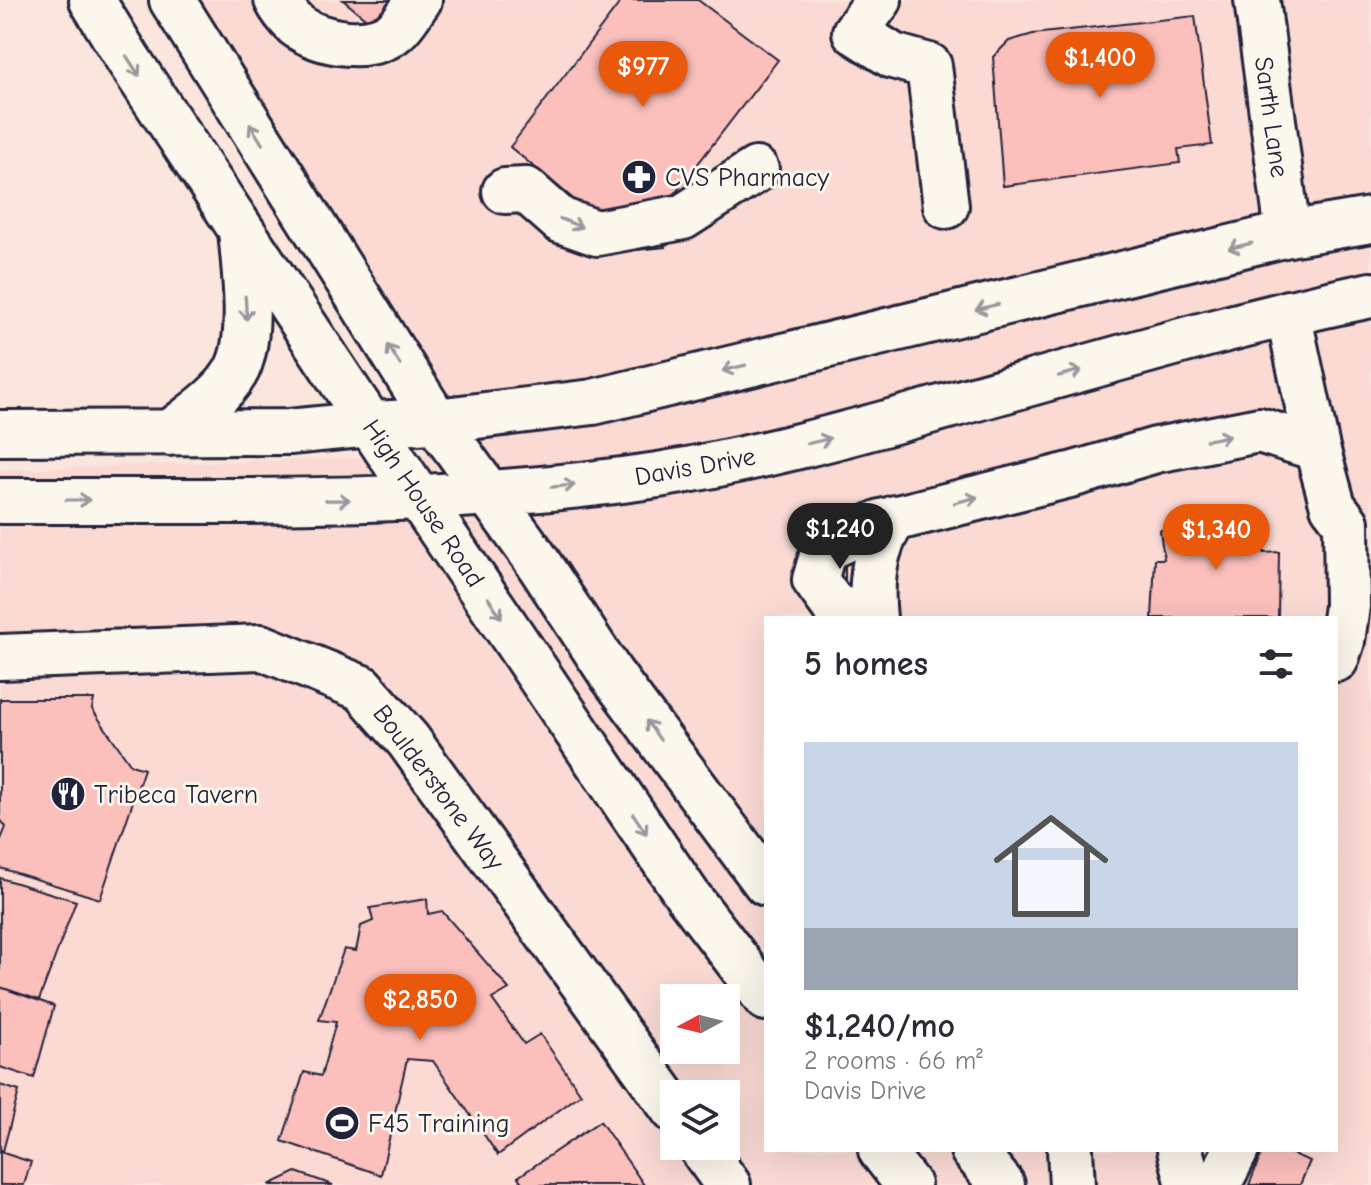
<!DOCTYPE html>
<html lang="en">
<head>
<meta charset="utf-8">
<style>
	body { margin:0; font-family:"Comic Neue",sans-serif; background:#f7f7f7; color:#2b2b33; height:100vh; display:flex; flex-direction:column; font-size:30px; white-space:nowrap }
	* { box-sizing:border-box; margin:0 }
	p { font-size:26px; color:#7c7c81 }
	.icon { flex:none; width:44px; height:44px; fill:none; stroke:currentColor; stroke-width:2; stroke-linecap:round; stroke-linejoin:round }
	.map { position:relative; flex:1; overflow:hidden }
	.details { position:absolute; left:764px; top:616px; width:574px; height:536px; display:flex; flex-direction:column; background:#fff; border-radius:0px; box-shadow:0 8px 32px #0002 }
	.details>* { flex:none }
	.needle { width:52px; rotate:263deg }
	.buttons { position:absolute; left:660px; top:984px; display:grid; gap:16px }
	.buttons a { display:grid; place-items:center; width:80px; height:80px; border-radius:0px; background:#fff; box-shadow:0 8px 32px #0002; font-size:40px }
	.price { position:absolute; translate:-50% -68px; padding:0 18px; border-radius:28px; background:#ea580c; color:#fff; font-size:26px; line-height:52px; filter:drop-shadow(0 2px 4px #0008) }
	.price::after { content:''; position:absolute; left:50%; top:48px; width:24px; height:18px; margin-left:-12px; background:inherit; clip-path:polygon(0 0,100% 0,50% 100%) }
	.price.active { background:#222; color:#fff }
	ul { padding:0; list-style:none }
	li { display:grid; align-content:center; gap:16px; height:424px; padding:0 40px }
	li span { display:grid; place-items:center; height:248px; border-radius:0px; color:#555 }
	li>.icon { margin-inline-start:auto }
	span .icon { width:144px; height:144px; fill:#fffc; stroke-width:1 }
	li b { font-size:34px }
	h2 { display:flex; justify-content:space-between; align-items:center; height:96px; padding:0 40px; font-size:34px }
	.map>svg:first-child { display:block }
	.built { fill:#fbdad4; fill-rule:evenodd }
	.building { fill:#fbbfbc; stroke:#22223b; stroke-width:2 }
	.lines { fill:none; stroke-linecap:round; stroke-linejoin:round }
	.minor-casing { stroke:#22223b; stroke-width:50 }
	.major-casing { stroke:#22223b; stroke-width:50 }
	.minor { stroke:#fbf7ec; stroke-width:44 }
	.major { stroke:#fbf7ec; stroke-width:44 }
	.oneway { stroke:#99979c }
	.labels { text-anchor:middle; stroke-width:6; stroke-linejoin:round; paint-order:stroke }
	.street-label { font-size:26px; fill:#22223b; stroke:#fbf7ec }
	.poi-label { font-size:26px; fill:#22223b; stroke:#fbf7ec; text-anchor:start }
</style>
</head>
<body>
<div class="map">
<svg width="1371" height="1185" viewBox="0 0 1371 1185">
	<rect width="100%" height="100%" fill="#fbe6de"/>
	<filter id="ink" filterUnits="userSpaceOnUse"><feTurbulence type="fractalNoise" baseFrequency=".0125" numOctaves="2"/><feDisplacementMap in="SourceGraphic" scale="16" xChannelSelector="R" yChannelSelector="G"/><feConvolveMatrix kernelMatrix="1 2 1 2 8 2 1 2 1" color-interpolation-filters="sRGB"/></filter>
	<g filter="url(#ink)">
		<path class="built" d="M149,0h1222v1185h-1371v-715l429,-15 -101,-175zM766,618h570v532h-570zM674,998h52v52h-52zM674,1094h52v52h-52z"/>
		<path class="building" d="M343,0h51l-19,26z
			M622,0h76l80,60 -118,153 5,34 -28,3 -3,-35 -35,5 -89,-73z
			M1195,16l17,129 -34,4 2,14 -177,23 -10,-129 16,-16 24,-7z
			M1260,513l4,40 15,-1 -1,66h-126l3,-59h9l-4,-29z
			M832,565h13v15h-4z
			M0,699h94l-2,10 39,56 13,4 -44,130 -100,-31v-26l6,-15 -6,-8z
			M0,878l76,23 -37,99 -39,-13z
			M427,899l1,15 14,-3 67,78 -17,10 32,45 16,-10 41,60 -83,61 -65,-94 -26,-2 -26,116 -99,-34 22,-69 17,4 15,-54 -17,-2 25,-71 12,2 5,-25 12,-5 -3,-13z
			M0,987l54,19 -20,72 -34,-11z
			M0,1085l19,6 -16,60 -3,-1z
			M600,1121l44,64h-120l-6,-8z
			M1263,1150h20l27,11 -10,24h-51z
			M0,1152l31,10 -7,23h-24z
			M296,1172l37,13h-64z"/>
		<g class="lines">
			<defs>
				<path id="minor" d="M277,0c4,8 12,18 19,25 24,19 76,27 100,5 9,-8 16,-21 23,-30
					M879,0l-24,32 38,24 36,10 17,140
					M1257,0l31,234
					M505,191l21,-1 34,30 37,13 86,-16 73,-47
					M1288,313l29,135 16,58 13,17 1,83 -5,35 -6,18
					M863,618l-30,-13 -18,-25 9,-31 57,-27 193,-48 82,-24 103,-20 58,18
					M874,618c-4,-36 -1,-71 21,-100
					M0,657l261,-10 101,41 46,52 266,370
					M700,1146l28,39
					M1070,1150l2,35
					M1180,1150l9,35
					M1218,1185l18,-35"/>
				<path id="major" d="M92,0l36,59 291,439 269,398 78,102
					M172,0l264,421 97,134 78,119 155,209
					M0,433l289,-1 81,-8 66,-3 157,-19 695,-168 83,-14
					M170,433c22,-18 50,-35 65,-60 20,-34 9,-104 6,-143
					M0,501c219,-1 440,7 658,-26 94,-15 187,-40 279,-66 144,-39 288,-84 434,-114
					M881,1150l27,35
					M973,1150l29,35"/>
			</defs>
			<use href="#minor" class="minor-casing"/>
			<use href="#major" class="major-casing"/>
			<use href="#minor" class="minor"/>
			<use href="#major" class="major"/>
		</g>
		<defs><path id="oneway-shaft" d="M-6 0H5M1.5-3L5.5 0L1.5 3" fill="none" stroke-width="1.6" stroke-linecap="round" stroke-linejoin="round" transform="scale(2)"/></defs>
		<g class="oneway">
			<use href="#oneway-shaft" transform="translate(133 66) rotate(57)"/>
			<use href="#oneway-shaft" transform="translate(256 134) rotate(-122)"/>
			<use href="#oneway-shaft" transform="translate(571 223) rotate(22)"/>
			<use href="#oneway-shaft" transform="translate(1240 246) rotate(166)"/>
			<use href="#oneway-shaft" transform="translate(987 307) rotate(166)"/>
			<use href="#oneway-shaft" transform="translate(246 308) rotate(86)"/>
			<use href="#oneway-shaft" transform="translate(394 355) rotate(-122)"/>
			<use href="#oneway-shaft" transform="translate(734 368) rotate(166)"/>
			<use href="#oneway-shaft" transform="translate(1070 373) rotate(-15)"/>
			<use href="#oneway-shaft" transform="translate(1218 438) rotate(-11)"/>
			<use href="#oneway-shaft" transform="translate(819 441) rotate(-13)"/>
			<use href="#oneway-shaft" transform="translate(563 486) rotate(-5)"/>
			<use href="#oneway-shaft" transform="translate(78 500)"/>
			<use href="#oneway-shaft" transform="translate(338 500) rotate(-1)"/>
			<use href="#oneway-shaft" transform="translate(966 500) rotate(-14)"/>
			<use href="#oneway-shaft" transform="translate(495 608) rotate(56)"/>
			<use href="#oneway-shaft" transform="translate(653 730) rotate(-126)"/>
			<use href="#oneway-shaft" transform="translate(640 824) rotate(56)"/>
		</g>
	</g>
	<defs>
		<symbol id="pharmacy-disc" viewBox="-11 -11 22 22"><circle r="9.5" fill="#22223b" stroke="#fbf7ec"/><path d="M-2-6h4v4h4v4h-4v4h-4v-4h-4v-4h4Z" fill="#fff"/></symbol>
		<symbol id="restaurant-disc" viewBox="-11 -11 22 22"><circle r="9.5" fill="#22223b" stroke="#fbf7ec"/><path d="M-5-6h1v4h1v-4h1v4h1v-4h1v5L-1.5 .5V6h-2V.5L-5-1ZM5-6V6H3V1.5H1.5Q1.5-4 5-6Z" fill="#fff"/></symbol>
		<symbol id="stadium-disc" viewBox="-11 -11 22 22"><circle r="9.5" fill="#22223b" stroke="#fbf7ec"/><path d="M0-5a6.5 5 0 1 0 0 10a6.5 5 0 1 0 0-10ZM-3.5-1.8h7v3.6h-7Z" fill="#fff"/></symbol>
	</defs>
	<g fill-rule="evenodd">
		<use href="#pharmacy-disc" x="619" y="157" width="40" height="40"/>
		<use href="#restaurant-disc" x="48" y="774" width="40" height="40"/>
		<use href="#stadium-disc" x="322" y="1103" width="40" height="40"/>
	</g>
	<g class="labels">
		<g class="street-label">
			<text transform="translate(1272 117) rotate(82)" y="9">Sarth Lane</text>
			<text transform="translate(695 466) rotate(-10)" y="9">Davis Drive</text>
			<text transform="translate(424 503) rotate(56)" y="9">High House Road</text>
			<text transform="translate(439 787) rotate(53)" y="9">Boulderstone Way</text>
		</g>
		<g class="poi-label">
			<text x="665" y="186">CVS Pharmacy</text>
			<text x="94" y="803">Tribeca Tavern</text>
			<text x="368" y="1132">F45 Training</text>
		</g>
	</g>
</svg>
<div class="buttons">
<a><svg class="needle" viewBox="-14 -14 28 28"><path d="M0-13l5 13h-10z" fill="#e53935"/><path d="M0 13l5-13h-10z" fill="#7c7c81"/></svg></a>
<a><svg class="icon" aria-label="layers" viewBox="0 0 24 24"><path d="M12 4l9 5-9 5-9-5zM3 14l9 5 9-5"/></svg></a>
</div>
<b class="price" style="left:1100px;top:100px">$1,400</b>
<b class="price" style="left:643px;top:109px">$977</b>
<b class="price active" style="left:840px;top:571px">$1,240</b>
<b class="price" style="left:1216px;top:572px">$1,340</b>
<b class="price" style="left:420px;top:1042px">$2,850</b>
<section class="details">
<h2>5 homes<svg class="icon" aria-label="filters" viewBox="0 0 24 24"><path d="M4 7h16M4 17h16"/><circle cx="9" cy="7" r="2"/><circle cx="15" cy="17" r="2"/></svg></h2>
<ul>
<li><span style="background:linear-gradient(#c9d6e8 75%,#9aa5b1 0)"><svg class="icon" aria-label="home" viewBox="0 0 24 24"><path d="M3 11l9-7 9 7M6 9v11h12V9"/></svg></span><div><b>$1,240/mo</b><p>2 rooms · 66 m²</p><p>Davis Drive</p></div></li>
</ul>
</section>
</div>
</body>
</html>
